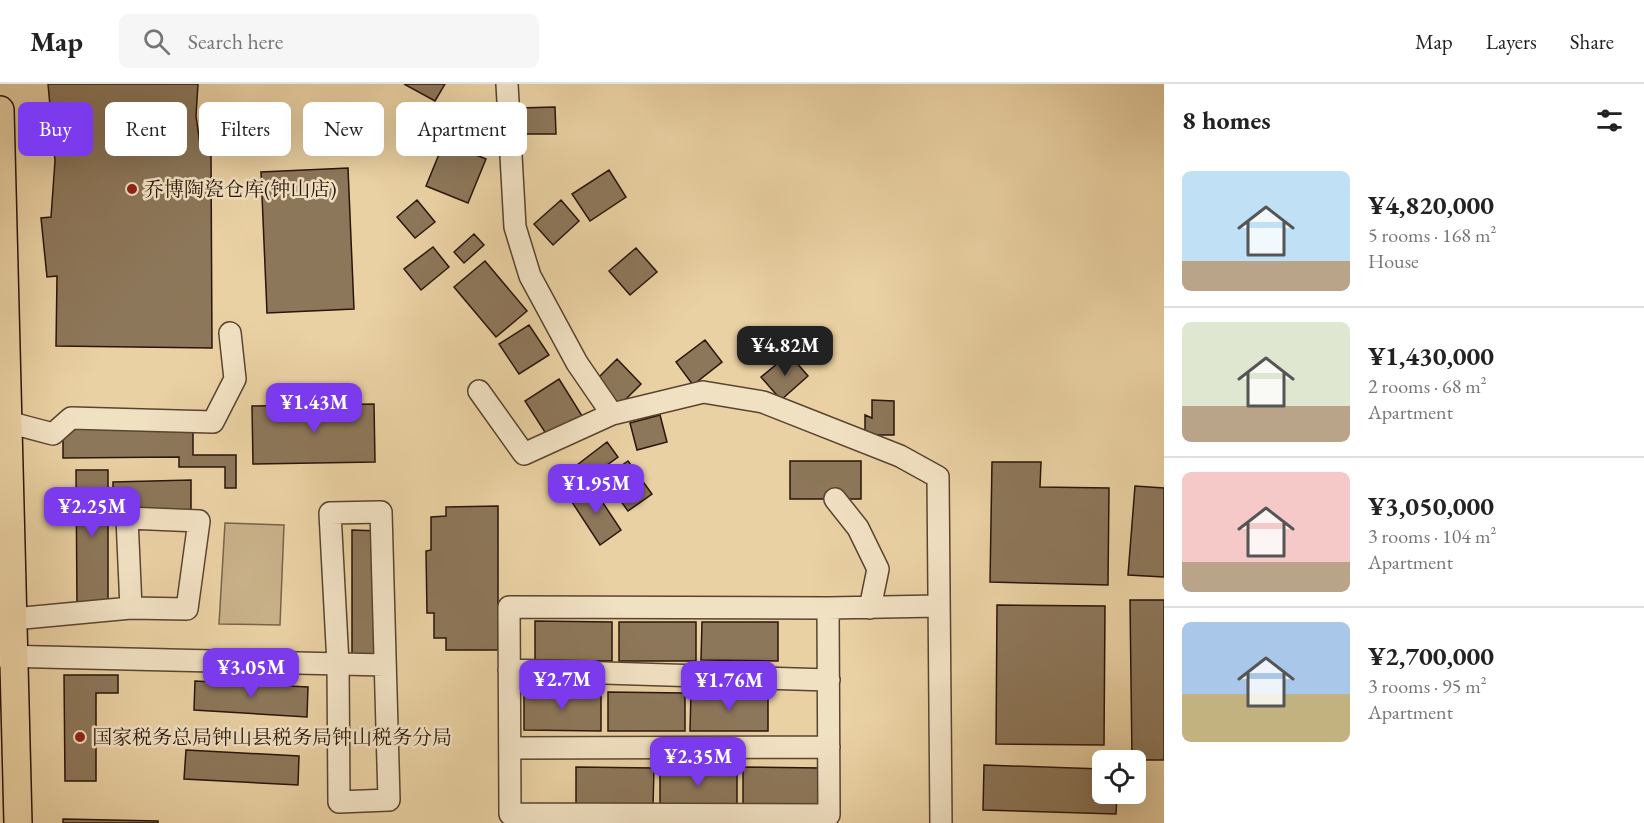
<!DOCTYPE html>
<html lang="en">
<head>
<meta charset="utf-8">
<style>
	body { margin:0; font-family:"EB Garamond","Noto Serif SC",serif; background:#f6f6f6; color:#222; height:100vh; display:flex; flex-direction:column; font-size:22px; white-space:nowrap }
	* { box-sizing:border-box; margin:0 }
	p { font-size:20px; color:#767676 }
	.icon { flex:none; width:33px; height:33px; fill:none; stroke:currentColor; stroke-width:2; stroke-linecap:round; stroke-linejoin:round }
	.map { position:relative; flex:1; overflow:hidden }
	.drawer { display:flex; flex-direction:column; background:#fff; width:480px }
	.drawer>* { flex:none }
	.top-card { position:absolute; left:18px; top:18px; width:570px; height:54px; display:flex; gap:12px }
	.fabs { position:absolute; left:1092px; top:666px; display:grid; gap:12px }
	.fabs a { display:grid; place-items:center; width:54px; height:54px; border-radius:9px; background:#fff; box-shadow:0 6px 24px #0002; font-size:30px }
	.price { position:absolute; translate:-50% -51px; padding:0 14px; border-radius:12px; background:#7c3aed; color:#fff; font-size:20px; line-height:39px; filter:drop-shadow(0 2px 3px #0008) }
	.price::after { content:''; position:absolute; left:50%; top:36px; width:18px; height:14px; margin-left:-9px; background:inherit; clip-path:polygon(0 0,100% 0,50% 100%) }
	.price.selected { background:#222; color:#fff }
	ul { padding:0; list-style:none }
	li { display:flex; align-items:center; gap:18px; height:150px; padding:0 18px }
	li+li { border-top:2px solid #e0e0e0 }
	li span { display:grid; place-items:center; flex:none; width:168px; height:120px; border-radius:9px; color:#555 }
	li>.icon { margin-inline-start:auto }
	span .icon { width:72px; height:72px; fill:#fffc; stroke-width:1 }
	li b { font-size:26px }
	h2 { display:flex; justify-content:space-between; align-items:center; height:72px; padding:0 18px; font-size:26px }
	.chip { padding:0 21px; border-radius:9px; background:#fff; box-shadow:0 6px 24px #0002; font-size:21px; line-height:54px }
	.chip.selected { background:#7c3aed; color:#fff }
	header { display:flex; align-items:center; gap:36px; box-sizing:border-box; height:84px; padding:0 30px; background:#fff; border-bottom:2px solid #e0e0e0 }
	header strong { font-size:28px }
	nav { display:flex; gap:33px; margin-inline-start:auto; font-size:21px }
	.search { width:420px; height:54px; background:#f6f6f6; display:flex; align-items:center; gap:15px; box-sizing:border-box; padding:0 21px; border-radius:9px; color:#767676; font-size:22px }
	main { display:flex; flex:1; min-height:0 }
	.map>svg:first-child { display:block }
	.green { fill:#c9b189; stroke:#79634a; stroke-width:1.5 }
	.building { fill:#8d775a; stroke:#29150a; stroke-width:1.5 }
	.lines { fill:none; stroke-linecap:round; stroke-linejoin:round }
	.minor-casing { stroke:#594430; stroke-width:24 }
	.major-casing { stroke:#29150a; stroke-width:30 }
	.minor { stroke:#f1e1c3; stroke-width:21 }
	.major { stroke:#ead1a3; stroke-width:27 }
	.poi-dot { fill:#8f2418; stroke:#f1e1c3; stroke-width:2 }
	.labels { text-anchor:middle; stroke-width:5; stroke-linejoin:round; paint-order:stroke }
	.poi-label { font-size:20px; fill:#29150a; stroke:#f1e1c3; text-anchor:start }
</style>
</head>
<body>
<header>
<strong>Map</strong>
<div class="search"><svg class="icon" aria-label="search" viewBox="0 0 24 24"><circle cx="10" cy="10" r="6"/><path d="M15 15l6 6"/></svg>Search here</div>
<nav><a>Map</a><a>Layers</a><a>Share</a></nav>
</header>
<main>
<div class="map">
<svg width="1164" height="739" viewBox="0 0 1164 739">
	<rect width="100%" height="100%" fill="#ead1a3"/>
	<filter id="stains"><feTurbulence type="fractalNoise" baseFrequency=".00333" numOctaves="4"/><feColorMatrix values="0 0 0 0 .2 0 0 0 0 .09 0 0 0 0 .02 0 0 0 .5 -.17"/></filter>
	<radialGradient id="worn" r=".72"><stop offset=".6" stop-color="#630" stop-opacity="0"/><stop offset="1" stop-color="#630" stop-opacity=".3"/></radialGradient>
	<path class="green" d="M225,439l59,2 -4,100 -61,-1z"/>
	<path class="building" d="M48,0h150l-2,32 5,35 10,5 1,192 -156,-2 1,-70 -10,1 -6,-59 10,-1 4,-56z
		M404,0h41l-10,17z
		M461,20l39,10 -6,24 -39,-11z
		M555,23l1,27h-37l-1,-26z
		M444,58l42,17 -18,44 -42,-17z
		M348,84l6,141 -87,4 -6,-141z
		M609,86l17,27 -36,24 -18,-27z
		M417,116l18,22 -20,16 -18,-21z
		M561,116l18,21 -26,24 -19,-21z
		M474,150l10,11 -20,18 -10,-11z
		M433,163l16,20 -28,23 -17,-21z
		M636,164l21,24 -27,23 -21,-24z
		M485,177l42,50 -31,26 -42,-50z
		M529,241l20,30 -30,19 -20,-30z
		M705,256l17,22 -29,23 -17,-23z
		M789,270l19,22 -27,24 -20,-23z
		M617,275l24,25 -21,21 -25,-24z
		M559,295l25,40 -34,21 -25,-39z
		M872,316l22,1v34h-29v-20l7,3z
		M374,320l1,58 -122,2 -1,-58z
		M660,331l7,27 -30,8 -7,-27z
		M193,342v29h43v33h-11v-21h-46v-10l-116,1v-31z
		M607,358l11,15 -40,29 -10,-14z
		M628,377l24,33 -24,17 -24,-33z
		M790,377h71v38h-71z
		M992,378h49l-1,25 69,1 -1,97 -118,-3z
		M76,386h32v137h-31z
		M191,396v33l-78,1v-32z
		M591,401l30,45 -21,15 -30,-46z
		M1135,402l29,2v89l-36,-2z
		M498,422v144h-52v-12h-12v-25h-7l-1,-62 5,-1v-33l15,-1v-9z
		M352,446l28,1v123h-28z
		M1130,516h34v160h-32z
		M997,521l108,1 -1,139 -108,-1z
		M535,537l77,1v39l-77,-1z
		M619,538h77v39h-77z
		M702,538h76v39l-77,-1z
		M64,591h54v18h-22v88h-31z
		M195,597l113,6 -1,30 -113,-7z
		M524,607l77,1v39l-77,-1z
		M608,608l77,1v38h-77z
		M691,608l77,1v38h-78z
		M186,666l113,6 -1,29 -114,-6z
		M984,681l118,4v25h15l-1,20 -133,-4z
		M576,683l78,1 -1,39 -77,-1z
		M743,683l77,1v39h-77z
		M660,684h77v39h-77z
		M63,735l95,2v2h-95z"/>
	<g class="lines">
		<defs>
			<path id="minor" d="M507,0l8,143 15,49 47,87 35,51 91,-22 60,10 137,54 38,21 3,346
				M479,307l45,63 88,-40
				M0,336l53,14 18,-16 142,4 22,-43 -5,-46
				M835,415l23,29 20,41 -8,39
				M381,428l8,288 -50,2 -1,-138 -8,-151z
				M828,524l1,207 -319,-1 -1,-207 319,1 111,-2
				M0,534l13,1 118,-11 56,1 12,-88 -72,-3 4,90
				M0,572l385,9
				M509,586l320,10
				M510,664l319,-1"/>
			<path id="major" d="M0,26l18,713"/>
		</defs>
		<use href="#minor" class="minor-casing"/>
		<use href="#major" class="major-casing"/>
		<use href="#minor" class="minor"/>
		<use href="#major" class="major"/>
	</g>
	<g class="poi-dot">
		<circle cx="132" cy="105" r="6"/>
		<circle cx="80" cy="653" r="6"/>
	</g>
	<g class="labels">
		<g class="poi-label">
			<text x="144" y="112">乔博陶瓷仓库(钟山店)</text>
			<text x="92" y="660">国家税务总局钟山县税务局钟山税务分局</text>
		</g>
	</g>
	<rect width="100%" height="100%" filter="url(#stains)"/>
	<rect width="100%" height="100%" fill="url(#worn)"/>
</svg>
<div class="fabs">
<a><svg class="icon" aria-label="locate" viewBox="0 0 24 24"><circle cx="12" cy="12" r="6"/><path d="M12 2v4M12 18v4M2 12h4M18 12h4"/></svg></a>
</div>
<b class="price selected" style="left:785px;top:293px">¥4.82M</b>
<b class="price" style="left:314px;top:350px">¥1.43M</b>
<b class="price" style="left:596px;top:431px">¥1.95M</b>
<b class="price" style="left:92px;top:454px">¥2.25M</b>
<b class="price" style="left:251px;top:615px">¥3.05M</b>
<b class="price" style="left:562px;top:627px">¥2.7M</b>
<b class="price" style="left:729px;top:628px">¥1.76M</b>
<b class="price" style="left:698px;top:704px">¥2.35M</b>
<div class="top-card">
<a class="chip selected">Buy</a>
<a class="chip">Rent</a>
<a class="chip">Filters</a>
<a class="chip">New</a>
<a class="chip">Apartment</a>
</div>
</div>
<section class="drawer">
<h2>8 homes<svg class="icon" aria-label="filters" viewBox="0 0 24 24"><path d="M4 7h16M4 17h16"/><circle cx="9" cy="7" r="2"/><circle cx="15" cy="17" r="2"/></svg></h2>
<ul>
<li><span style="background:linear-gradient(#bfe0f5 75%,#b9a48a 0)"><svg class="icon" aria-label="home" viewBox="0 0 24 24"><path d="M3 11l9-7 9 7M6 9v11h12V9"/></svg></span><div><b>¥4,820,000</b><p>5 rooms · 168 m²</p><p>House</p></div></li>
<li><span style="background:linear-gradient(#dfe7d0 70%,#b9a48a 0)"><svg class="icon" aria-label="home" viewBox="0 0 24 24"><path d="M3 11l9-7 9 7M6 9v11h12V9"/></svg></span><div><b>¥1,430,000</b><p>2 rooms · 68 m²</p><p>Apartment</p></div></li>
<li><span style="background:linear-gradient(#f6c9c9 75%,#b9a48a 0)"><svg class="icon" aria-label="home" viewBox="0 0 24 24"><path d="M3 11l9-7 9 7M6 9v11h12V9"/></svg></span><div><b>¥3,050,000</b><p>3 rooms · 104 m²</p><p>Apartment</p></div></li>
<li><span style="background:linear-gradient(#a9c7e8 60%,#c2b280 0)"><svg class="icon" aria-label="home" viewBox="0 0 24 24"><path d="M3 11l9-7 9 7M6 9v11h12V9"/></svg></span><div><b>¥2,700,000</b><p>3 rooms · 95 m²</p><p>Apartment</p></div></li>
</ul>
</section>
</main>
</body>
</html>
